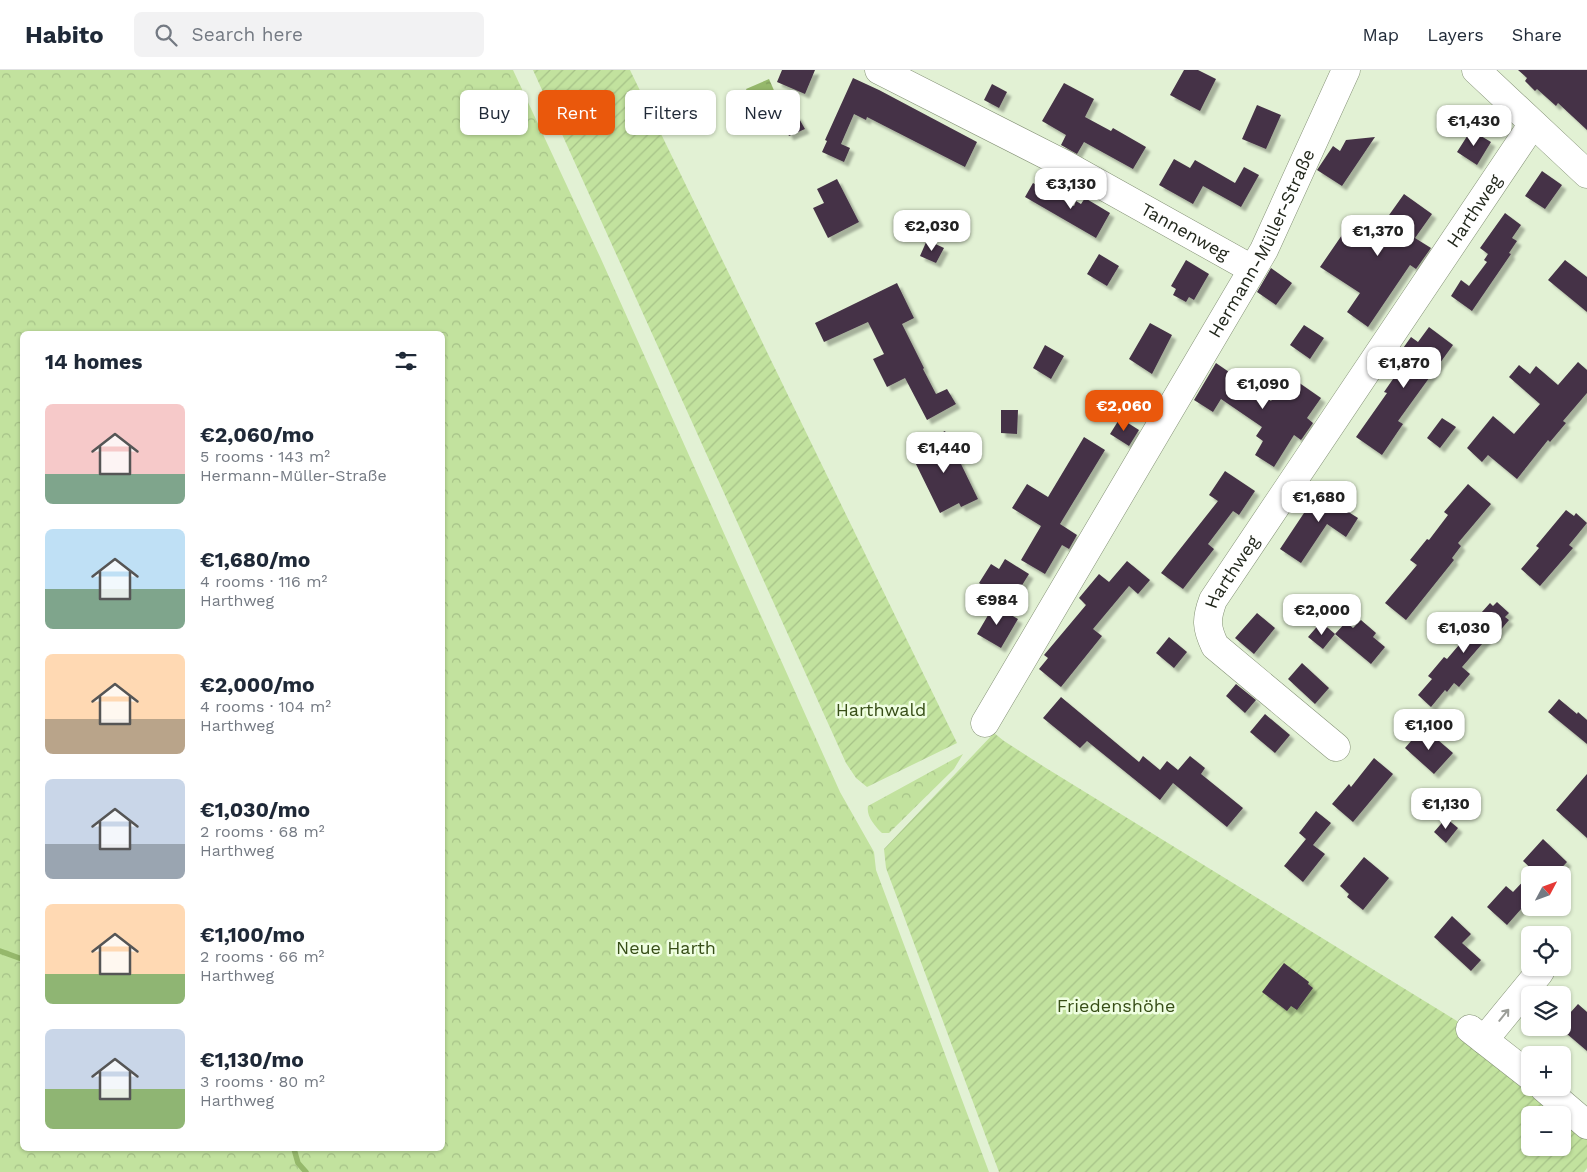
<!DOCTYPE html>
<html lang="en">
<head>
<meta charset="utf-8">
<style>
	body { margin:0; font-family:"Work Sans",sans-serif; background:#f2f2f3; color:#1f2937; height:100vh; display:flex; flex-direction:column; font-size:19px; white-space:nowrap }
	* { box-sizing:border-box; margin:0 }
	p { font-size:16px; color:#747a83 }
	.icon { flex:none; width:28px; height:28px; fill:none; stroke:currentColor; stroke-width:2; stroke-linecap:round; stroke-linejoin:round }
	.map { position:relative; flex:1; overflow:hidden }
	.sheet { position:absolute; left:20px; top:261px; width:425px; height:820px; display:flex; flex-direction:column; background:#fff; border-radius:8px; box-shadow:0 1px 4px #0004 }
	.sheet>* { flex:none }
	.top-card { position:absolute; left:460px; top:20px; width:475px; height:45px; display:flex; gap:10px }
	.needle { width:32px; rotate:49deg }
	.fabs { position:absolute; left:1521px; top:796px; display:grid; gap:10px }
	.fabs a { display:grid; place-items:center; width:50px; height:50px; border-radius:8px; background:#fff; box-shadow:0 1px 4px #0004; font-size:25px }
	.price { position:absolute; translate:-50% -42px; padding:0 11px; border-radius:10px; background:#fff; color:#222; font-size:16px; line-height:32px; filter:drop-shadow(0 1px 2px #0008) }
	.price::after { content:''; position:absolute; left:50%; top:30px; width:15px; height:11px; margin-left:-8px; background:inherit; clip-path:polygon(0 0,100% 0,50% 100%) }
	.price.selected { background:#ea580c; color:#fff }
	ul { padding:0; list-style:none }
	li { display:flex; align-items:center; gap:15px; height:125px; padding:0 25px }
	li span { display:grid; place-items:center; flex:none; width:140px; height:100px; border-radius:8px; color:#555 }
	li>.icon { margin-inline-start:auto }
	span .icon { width:60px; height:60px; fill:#fffc; stroke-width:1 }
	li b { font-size:21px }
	h2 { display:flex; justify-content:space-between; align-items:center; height:60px; padding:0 25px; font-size:21px }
	.tag { padding:0 18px; border-radius:8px; background:#fff; box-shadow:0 1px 4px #0004; font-size:18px; line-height:45px }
	.tag.selected { background:#ea580c; color:#fff }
	header { display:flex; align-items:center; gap:30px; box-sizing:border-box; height:70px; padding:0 25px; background:#fff; border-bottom:1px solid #e0e1e3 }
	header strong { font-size:24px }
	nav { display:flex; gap:28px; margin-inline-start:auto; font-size:18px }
	.search { width:350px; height:45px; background:#f2f2f3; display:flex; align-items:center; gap:12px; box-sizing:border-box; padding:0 18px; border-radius:8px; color:#747a83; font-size:19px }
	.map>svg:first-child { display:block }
	.forest { fill:url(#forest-crowns); fill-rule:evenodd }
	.garden { fill:url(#garden-furrows); fill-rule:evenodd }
	.water { fill:url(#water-ripples) }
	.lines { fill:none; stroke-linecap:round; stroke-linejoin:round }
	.stream { stroke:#95b86b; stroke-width:5.5 }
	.building { fill:#453346; filter:url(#shadow) }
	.minor-casing { stroke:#859277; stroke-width:29 }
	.major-casing { stroke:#859277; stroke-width:29 }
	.minor { stroke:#fff; stroke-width:28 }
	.major { stroke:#fff; stroke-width:28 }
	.oneway { stroke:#9c9e99 }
	.labels { text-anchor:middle; stroke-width:5; stroke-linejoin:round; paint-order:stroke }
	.street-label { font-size:18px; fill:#22271c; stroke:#effee1 }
	.park-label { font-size:18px; fill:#374e17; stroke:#effee1 }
</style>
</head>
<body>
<header>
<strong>Habito</strong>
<div class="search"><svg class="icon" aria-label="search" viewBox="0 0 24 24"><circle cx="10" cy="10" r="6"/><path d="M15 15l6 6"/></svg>Search here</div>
<nav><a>Map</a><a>Layers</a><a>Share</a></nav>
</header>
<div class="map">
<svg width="1587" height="1102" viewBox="0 0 1587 1102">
	<defs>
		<pattern id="forest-crowns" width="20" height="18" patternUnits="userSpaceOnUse" patternTransform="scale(1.25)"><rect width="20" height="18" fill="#c2e29e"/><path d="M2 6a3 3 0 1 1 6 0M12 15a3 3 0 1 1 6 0" fill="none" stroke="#a6c288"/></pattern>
		<pattern id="garden-furrows" width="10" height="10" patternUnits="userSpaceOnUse" patternTransform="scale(1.25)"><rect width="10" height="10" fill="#c2e29e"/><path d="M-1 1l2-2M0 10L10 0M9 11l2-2" fill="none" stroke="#a6c288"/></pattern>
		<pattern id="water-ripples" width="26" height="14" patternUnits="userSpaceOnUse" patternTransform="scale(1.25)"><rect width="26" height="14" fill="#95b86b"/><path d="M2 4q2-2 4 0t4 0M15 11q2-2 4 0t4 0" fill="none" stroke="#799657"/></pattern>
		<filter id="shadow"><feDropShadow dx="4.5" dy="4.5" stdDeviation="1" flood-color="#0004"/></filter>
	</defs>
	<rect width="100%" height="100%" fill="#e2f1d4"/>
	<path class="forest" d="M0,0h513l88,189 239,533 34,60 2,18 113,302h-989zM22,264h420v815h-420z
		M963,684l-9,15 -65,64h-7c-7,-7 -16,-17 -14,-27z"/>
	<path class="garden" d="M533,0h97l327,673 -90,44 -11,-9 -10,-15z
		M994,663l10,8 42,27 424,261 117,87v52l-3,4h-585l-113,-304 -2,-19zM1530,1045h32v33h-32z"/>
	<path class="water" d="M769,9l7,16 -23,9 -7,-15z"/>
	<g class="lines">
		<path class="stream" d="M0,881l22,8
			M294,1079l4,14 8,9"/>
	</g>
	<path class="building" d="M782,0h33l-10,24 -28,-12z
		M1184,0h14l18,9 -16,32 -30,-16z
		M1518,0h69v60l-29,-27 -2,3 -19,-17 -2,2 -10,-10 2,-3z
		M853,8l26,12 98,52 -12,25 -98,-50 -1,3 -12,-6 -13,30 9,4 -6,14 -22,-10 5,-11 -2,-1z
		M1064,13l30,16 -9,18 26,14 2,-3 33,19 -13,22 -49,-27 -7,12 -16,-9 5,-10 -24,-14z
		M992,14l15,8 -8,16 -15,-8z
		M1257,35l24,10 -15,34 -24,-10z
		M797,45l8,14 -16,7 -7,-15z
		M1471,60l20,12 -14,23 -20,-13z
		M1375,67l-33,49 -25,-16 16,-24 7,5 6,-11z
		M1174,89l16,9 5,-8 40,23 9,-16 15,8 -18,32 -38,-21 -10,18 -34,-19z
		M1542,101l20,14 -17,24 -20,-13z
		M837,109l22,43 -31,16 -15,-30 11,-5 -7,-14z
		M1033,113l41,23 2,-5 5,3 4,-6 25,15 -14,25 -71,-41z
		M1404,124l28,20 -17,24 16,10 -15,21 -6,-4 -42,62 -21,-15 13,-19 -40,-26 35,-51 22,16z
		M1505,143l16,12 -9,13 5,3 -8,12 2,1 -39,57 -21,-15 10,-16 8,6 18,-24 -3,-2 4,-6 -8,-6z
		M927,170l17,8 -8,15 -16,-7z
		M1099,184l20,12 -12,20 -20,-12z
		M1186,190l23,14 -15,26 -5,-3 -3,5 -13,-7 3,-6 -5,-3z
		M1565,190l22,17v35l-39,-32z
		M1271,198l21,15 -16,22 -19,-13z
		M897,213l17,35 -12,6 22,44 -1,1 13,25 11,-5 9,15 -29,16 -22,-42 -18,9 -14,-28 11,-5 -16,-32 -44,20 -9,-19z
		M1150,253l22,12 -20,39 -23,-15z
		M1304,255l20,13 -14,21 -20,-14z
		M1429,257l24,18 -55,76 5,3 -21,31 -26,-18 31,-44 -3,-1 25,-36 -8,-5 10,-14 7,5z
		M1045,275l19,11 -13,23 -18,-11z
		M1578,292l9,8v23l-24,28 3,2 -16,19 -2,-2 -31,39 -29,-24 -6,7 -15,-14 26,-32 21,18 26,-30 -31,-27 10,-12 11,9 6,-8 22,19z
		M1216,293l55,38 16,-23 10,7 1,-3 23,16 -14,20 6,5 -12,17 -7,-5 -20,32 -19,-12 8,-14 -7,-5 6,-9 -41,-28 -8,13 -19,-12z
		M1001,340h17l-1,24 -16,-1z
		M1120,348l19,12 -10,16 -19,-12z
		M1442,348l14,9 -16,21 -13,-10z
		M945,361l33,68 -17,8 -2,-4 -19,10 -29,-59 19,-9 -3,-5z
		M1084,367l21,13 -45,74 17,11 -8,14 -7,-4 -17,29 -24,-14 20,-34 -29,-18 15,-24 21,13z
		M1225,401l30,20 -16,24 -6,-4 -25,33 6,5 -31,40 -22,-16 57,-72 -9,-6z
		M1324,413l21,14 -6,9 19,12 -12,19 -19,-13 -26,39 -21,-14z
		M1468,414l23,20 -33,39 3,3 -9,12 2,2 -48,60 -21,-17 32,-38 -7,-5 17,-21 2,1 19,-25 -4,-3z
		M1566,440l8,6 2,-3 11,10 -18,22 4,3 -33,38 -19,-17 18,-21 -3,-2z
		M1005,489l24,15 -18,29 -32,-20 12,-19 8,5z
		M1127,491l23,19 -12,14 -9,-8 -36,43 9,7 -41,51 -22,-18 9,-11 -4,-3 42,-50 -7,-7 20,-24 10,8z
		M1497,532l12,11 -4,4 4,3 -16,19 -4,-3 -27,31 8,7 -11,13 -5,-4 -7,9 -2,-2 -14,17 -13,-12 14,-16 -4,-3 16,-19 3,2 29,-34 -3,-3 17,-19 3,3z
		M994,535l24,14 -17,29 -24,-14z
		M1257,543l18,15 -21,26 -19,-16z
		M1361,550l15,13 -3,4 12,10 -14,17 -36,-30 11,-12 7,6z
		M1321,552l14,12 -12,15 -15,-12z
		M1169,567l18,15 -13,16 -18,-15z
		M1302,593l27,25 -14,16 -27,-25z
		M1236,614l20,16 -11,13 -19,-17z
		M1061,627l78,65 4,-6 17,14 7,-9 11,9 12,-14 15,12 -4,6 42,34 -16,19 -54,-44 -13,17 -73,-59 -7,7 -37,-30z
		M1559,629l18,15 1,-2 9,8v24l-39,-32z
		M1265,644l25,21 -15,18 -25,-21z
		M1423,657l30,26 -19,21 -29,-26z
		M1374,688l19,16 -40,48 -21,-18 17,-20 2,3z
		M1587,704v64l-31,-28z
		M1316,741l15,12 -18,22 12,9 -22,28 -19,-16 22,-27 -7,-6z
		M1446,748l12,10 -12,15 -12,-11z
		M1543,769l24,23 -12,13h-17l-15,-14z
		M1364,787l25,21 -26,32 -16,-13 2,-3 -9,-8z
		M1530,804v25l-23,26 -20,-18 19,-21 7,6z
		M1452,846l19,18 -9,9 19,17 -10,11 -37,-34z
		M1284,893l25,19 -1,2 5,4 -16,22 -6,-4 -4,5 -25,-19z
		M1578,934l9,8v39l-27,-23h2v-6z"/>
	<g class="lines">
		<defs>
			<g id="minor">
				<path id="s1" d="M879,0l185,94 188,105"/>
				<path d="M1476,0l111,104"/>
				<path id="s2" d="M985,653l279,-473 82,-180"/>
				<path id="s3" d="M1336,677l-121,-101c-9,-19 -9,-27 -2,-46l315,-469 6,-6"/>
				<path d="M1484,970l55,-67 3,-5"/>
			</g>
			<path id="major" d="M1470,959l60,47
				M1544,1018l43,37"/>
		</defs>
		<use href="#minor" class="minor-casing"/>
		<use href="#major" class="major-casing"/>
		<use href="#minor" class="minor"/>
		<use href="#major" class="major"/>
	</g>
	<defs><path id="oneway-shaft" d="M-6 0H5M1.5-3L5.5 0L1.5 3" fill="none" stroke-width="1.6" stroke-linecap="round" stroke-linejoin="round" transform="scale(1.25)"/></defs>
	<use class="oneway" href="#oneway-shaft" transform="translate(1504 945) rotate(-51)"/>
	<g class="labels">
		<g class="street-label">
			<text dy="6" stroke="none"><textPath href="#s3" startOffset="674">Harthweg</textPath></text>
			<text dy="6" stroke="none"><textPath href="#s1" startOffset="346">Tannenweg</textPath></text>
			<text dy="6" stroke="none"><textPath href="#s2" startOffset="554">Hermann-Müller-Straße</textPath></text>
			<text dy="6" stroke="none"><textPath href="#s3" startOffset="239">Harthweg</textPath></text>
		</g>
		<g class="park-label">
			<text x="881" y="646">Harthwald</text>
			<text x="666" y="884">Neue Harth</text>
			<text x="1116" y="942">Friedenshöhe</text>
		</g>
	</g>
</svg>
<div class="fabs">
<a><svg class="needle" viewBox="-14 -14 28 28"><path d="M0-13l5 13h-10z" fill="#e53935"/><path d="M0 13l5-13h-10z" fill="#747a83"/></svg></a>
<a><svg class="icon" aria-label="locate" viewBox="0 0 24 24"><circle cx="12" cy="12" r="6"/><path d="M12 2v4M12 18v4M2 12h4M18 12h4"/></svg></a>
<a><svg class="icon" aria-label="layers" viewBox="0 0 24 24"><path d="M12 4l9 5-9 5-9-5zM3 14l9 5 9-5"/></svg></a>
<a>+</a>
<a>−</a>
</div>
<b class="price" style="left:1474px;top:77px">€1,430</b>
<b class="price" style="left:1071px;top:140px">€3,130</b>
<b class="price" style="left:932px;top:182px">€2,030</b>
<b class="price" style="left:1378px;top:187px">€1,370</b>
<b class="price" style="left:1404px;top:319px">€1,870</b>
<b class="price" style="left:1263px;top:340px">€1,090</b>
<b class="price selected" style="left:1124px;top:362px">€2,060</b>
<b class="price" style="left:944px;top:404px">€1,440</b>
<b class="price" style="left:1319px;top:453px">€1,680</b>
<b class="price" style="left:997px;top:556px">€984</b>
<b class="price" style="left:1322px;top:566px">€2,000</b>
<b class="price" style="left:1464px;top:584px">€1,030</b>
<b class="price" style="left:1429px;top:681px">€1,100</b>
<b class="price" style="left:1446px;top:760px">€1,130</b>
<div class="top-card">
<a class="tag">Buy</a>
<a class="tag selected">Rent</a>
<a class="tag">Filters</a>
<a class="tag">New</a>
</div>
<section class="sheet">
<h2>14 homes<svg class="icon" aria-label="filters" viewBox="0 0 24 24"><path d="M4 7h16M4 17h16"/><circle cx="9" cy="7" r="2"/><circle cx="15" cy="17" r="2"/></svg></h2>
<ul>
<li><span style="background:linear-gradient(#f6c9c9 70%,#7fa58c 0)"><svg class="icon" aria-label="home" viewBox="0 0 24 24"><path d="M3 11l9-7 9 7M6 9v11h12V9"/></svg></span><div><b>€2,060/mo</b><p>5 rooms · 143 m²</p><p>Hermann-Müller-Straße</p></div></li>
<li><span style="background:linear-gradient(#bfe0f5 60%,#7fa58c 0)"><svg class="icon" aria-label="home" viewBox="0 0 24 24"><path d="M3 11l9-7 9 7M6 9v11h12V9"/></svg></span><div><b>€1,680/mo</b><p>4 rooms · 116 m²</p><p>Harthweg</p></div></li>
<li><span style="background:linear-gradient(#ffd9b3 65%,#b9a48a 0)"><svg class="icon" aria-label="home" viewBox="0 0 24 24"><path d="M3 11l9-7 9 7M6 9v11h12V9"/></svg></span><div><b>€2,000/mo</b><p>4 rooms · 104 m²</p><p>Harthweg</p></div></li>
<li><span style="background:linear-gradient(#c9d6e8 65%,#9aa5b1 0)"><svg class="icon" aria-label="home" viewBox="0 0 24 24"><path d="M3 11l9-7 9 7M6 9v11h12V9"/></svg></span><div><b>€1,030/mo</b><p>2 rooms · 68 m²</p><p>Harthweg</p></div></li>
<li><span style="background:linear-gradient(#ffd9b3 70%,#8fb573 0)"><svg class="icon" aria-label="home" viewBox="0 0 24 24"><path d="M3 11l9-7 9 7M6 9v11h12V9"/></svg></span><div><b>€1,100/mo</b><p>2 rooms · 66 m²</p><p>Harthweg</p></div></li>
<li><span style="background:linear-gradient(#c9d6e8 60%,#8fb573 0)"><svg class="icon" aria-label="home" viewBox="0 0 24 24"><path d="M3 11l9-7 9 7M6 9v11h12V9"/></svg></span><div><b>€1,130/mo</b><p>3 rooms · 80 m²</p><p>Harthweg</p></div></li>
</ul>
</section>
</div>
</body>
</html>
